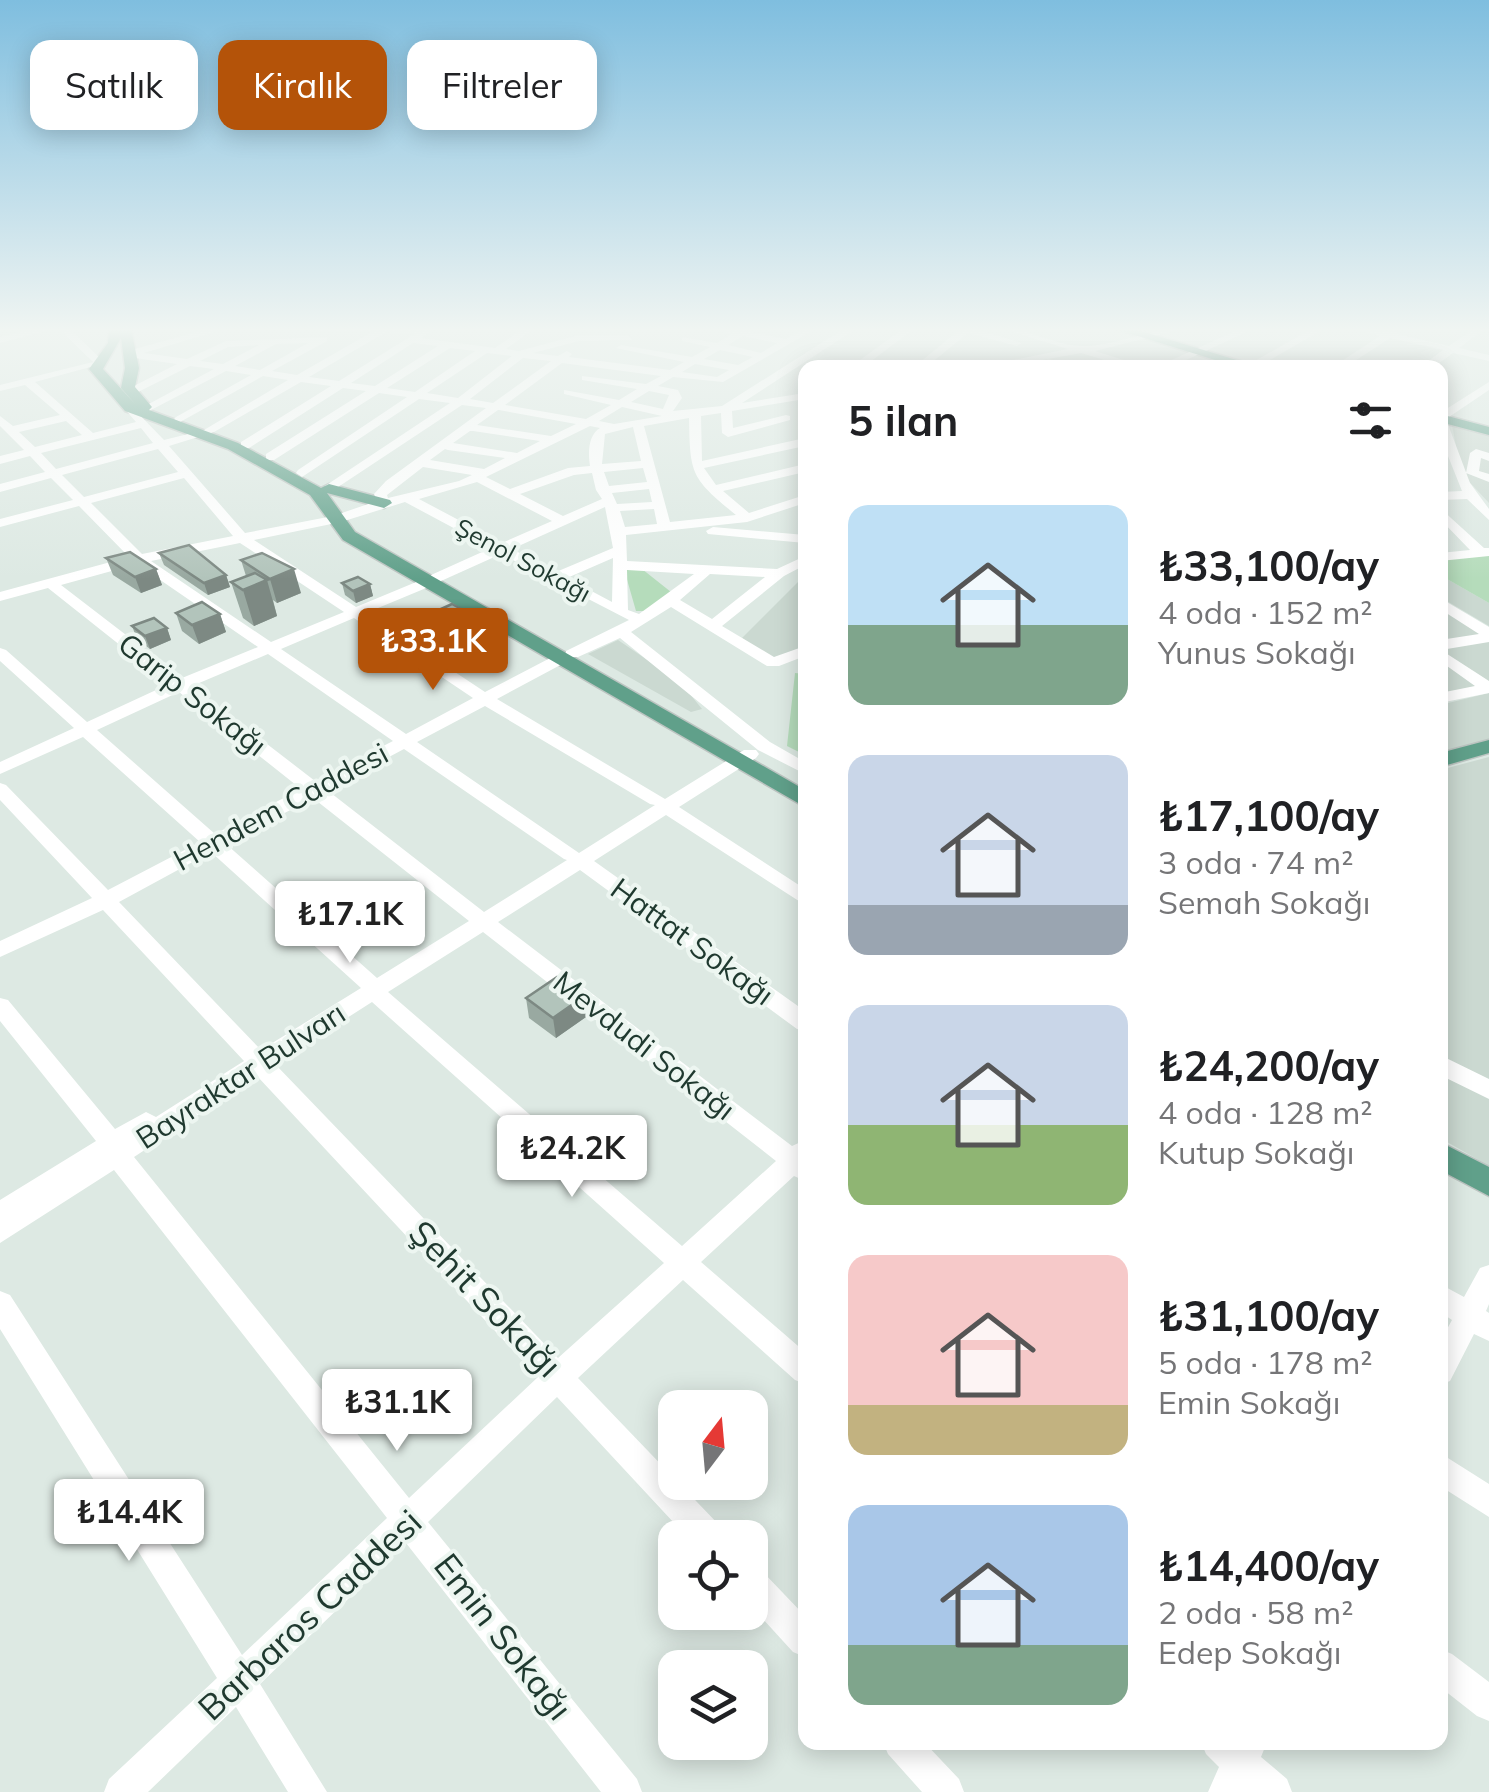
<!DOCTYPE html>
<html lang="tr">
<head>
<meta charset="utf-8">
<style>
	body { margin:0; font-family:Mulish,sans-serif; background:#f2f2f2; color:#202124; height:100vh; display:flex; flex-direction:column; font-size:38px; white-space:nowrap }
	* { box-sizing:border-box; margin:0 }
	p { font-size:32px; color:#757577 }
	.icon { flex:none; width:55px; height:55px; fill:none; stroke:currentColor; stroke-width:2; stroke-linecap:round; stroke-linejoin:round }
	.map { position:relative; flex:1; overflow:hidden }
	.panel { position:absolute; left:798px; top:360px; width:650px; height:1390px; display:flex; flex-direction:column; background:#fff; border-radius:20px; box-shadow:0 5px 25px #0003 }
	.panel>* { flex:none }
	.hud { position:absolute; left:30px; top:40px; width:618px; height:90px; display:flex; gap:20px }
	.needle { width:65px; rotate:16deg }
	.tools { position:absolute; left:658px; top:1390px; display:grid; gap:20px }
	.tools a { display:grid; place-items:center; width:110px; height:110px; border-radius:20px; background:#fff; box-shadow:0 5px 25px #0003; font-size:50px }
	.price { position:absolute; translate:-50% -85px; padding:0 22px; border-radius:10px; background:#fff; color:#222; font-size:32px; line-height:65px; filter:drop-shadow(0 2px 5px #0008) }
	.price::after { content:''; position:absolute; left:50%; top:60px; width:30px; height:22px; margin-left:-15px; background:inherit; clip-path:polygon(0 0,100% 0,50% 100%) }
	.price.current { background:#b45309; color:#fff }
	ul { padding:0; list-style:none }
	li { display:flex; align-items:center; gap:30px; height:250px; padding:0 50px }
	li span { display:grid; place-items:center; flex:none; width:280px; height:200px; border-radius:20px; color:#555 }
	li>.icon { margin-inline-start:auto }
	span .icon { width:120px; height:120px; fill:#fffc; stroke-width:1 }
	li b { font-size:42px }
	h2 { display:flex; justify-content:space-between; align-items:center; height:120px; padding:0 50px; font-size:42px }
	.chip { padding:0 35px; border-radius:20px; background:#fff; box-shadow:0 5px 25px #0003; font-size:35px; line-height:90px }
	.chip.current { background:#b45309; color:#fff }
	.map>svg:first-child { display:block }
	.built { fill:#cbd9d1 }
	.green { fill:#b5dcbb }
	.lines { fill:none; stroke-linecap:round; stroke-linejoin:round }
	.major-casing { stroke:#bcc4c1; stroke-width:3 }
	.minor { fill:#fff; fill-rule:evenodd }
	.major { fill:#60a08a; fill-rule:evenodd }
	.wall { fill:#99a9a1 }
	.shaded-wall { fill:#7d8983 }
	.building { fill:#b2c4bb; stroke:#7d8983; stroke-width:2.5 }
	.labels { text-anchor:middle; stroke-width:8; stroke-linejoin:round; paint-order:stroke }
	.far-street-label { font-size:25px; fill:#1f392f; stroke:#edf6f1 }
	.street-label { font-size:30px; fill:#1f392f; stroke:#edf6f1 }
	.near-street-label { font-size:35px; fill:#1f392f; stroke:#edf6f1 }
</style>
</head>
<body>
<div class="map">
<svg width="1489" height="1792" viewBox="0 0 1489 1792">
	<rect width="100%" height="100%" fill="#dde9e3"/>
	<path class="built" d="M1452,425l37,11v67l-28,-30z
		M805,575v66l-6,8 -27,10 -30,-21z
		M1440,575l49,28v23l-49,-29z
		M1440,602l49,30v52l-49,10z
		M618,640l63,43 21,26 -11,3 -103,-58z
		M1489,693v46l-49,14v-48z
		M1489,757v409l-49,-28v-368z"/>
	<path class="green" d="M1489,555v48l-49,-28v-15z
		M624,569h18l29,23 -23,19h-12z
		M795,673l10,1v81l-18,-9z"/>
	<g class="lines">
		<defs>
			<path id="major" d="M109,328h22l8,40 -4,19 17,20 -3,3 89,33 83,45 8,-4 61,16 2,3 -8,5 -57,-15 28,39 450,258v17l-462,-267 -33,-45 -82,-46 -103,-38 -36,-42 19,-26zM121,338l4,30 -4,20 15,17 -33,-36z
				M1112,328h19l132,40h-22z
				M1440,414l49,13v8l-49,-13z
				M1489,740v13l-49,14v-14z
				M1440,1142l49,25v29l-49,-26z"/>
		</defs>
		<use href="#major" class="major-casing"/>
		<path class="minor" d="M39,328h17l-56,15v-6z
			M58,328h11l36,35 -70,19 58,51 43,-11 -12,-14 6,-3 34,35 40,-10 84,-50 -25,-4 -83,46 -6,-3 2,-2 75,-42 -25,-4 -77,40 -4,-1v-4l69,-37 -24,-3 -56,28h-8v-4l51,-26 -49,-7 -4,-5 87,-24h16l-83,25 43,6 39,-18 101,-4v4l-55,30 25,4 75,-43 -51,-1 -5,-3h115l-1,4 -9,6 74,10 29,-20h11l-29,21 13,2 60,-16h49l4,5 -53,1 -46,12 25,3 9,-5 5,3 -3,3 101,13 14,-8 -68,-14 5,-3 71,12 18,-10 -28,-6v-4l35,6 15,-9 -22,-6h45l-5,4 36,7 19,-11h12l-94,54 -50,-5 -15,9 20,4 4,8 -9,13 49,-5 123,-78h12l-115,75 63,-10v6l-73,12 1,17 53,-13 4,1v4l-62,17 -6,-4 -1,-20 -20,3 1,45 103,-23v8l-101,22 12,17 89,-21v8l-82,19 26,22 56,-18v8l-58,19 -121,13 1,26 150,8 28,-13v9l-21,11 -62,50 52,31 31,-11v10l-26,10h-12l-96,-59 -40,25 139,110 35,20v12l-47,-24 -138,-112 -42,19h-11l-1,5 -69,37 168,100 79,-49h12l3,4 -3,4 -77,49 126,82v16l-139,-90 -72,46 211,150v20l-8,-2 -217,-159 -82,52 294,224 13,-6v41l-11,-5 -93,86 104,90v32l-10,-4 -112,-100 -105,98 143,149 5,11h-38l-131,-141 -129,125 209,257 5,13h-41l-195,-249 -146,141 67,108h-39l-52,-85 -88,85h-44l5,-13 108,-101 -217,-349v-38l10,4 232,360 145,-137 -273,-348 -114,73v-43l96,-59 -96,-120v-23l8,2 107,129 31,-17 10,5 88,-56 -141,-151 -103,47v-16l92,-43 -92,-98v-17l6,2 102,105 92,-48 -117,-105 -83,37v-12l74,-34 -74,-67v-13l6,2 81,72 82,-38 -121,-96 -48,13v-9l129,-35 -50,-51 -79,21v-8l73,-19 -22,-22 -51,14v-8l45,-12 -15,-16 -30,8v-8l24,-6 -24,-24v-10l13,10 47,-11 -35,-30 -25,6v-6l93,-23zM386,332l30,1 -77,48 -30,-4zM743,336l34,7 -16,10 -33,-8zM308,343l-48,27 -25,-4 41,-22zM413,343l25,3 -63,40 -24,-3zM259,345l-36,19 -23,-3 28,-14zM450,348l25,3 -60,41 -28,-4zM720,350l33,7 -15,8 -34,-6zM487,353l25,3 -54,42 -31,-5zM523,358l28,3 -58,42 -23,-4zM562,363l99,13 -15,8 -64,-8v4l55,9 -18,11 -55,-10v4l47,11 -25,14 -81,-14zM695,364l34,6 -12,7 -35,-5zM301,382l30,4 -90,56v6h8l94,-60 23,3 -100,63v6h8l105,-67 28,4 -109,73 -2,3 6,4 117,-78 31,4 -125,83v6l4,1 133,-88 24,3 -100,73 -12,13 3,7 -44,15 -88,17 -76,-87 45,-14zM649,391l20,4 -6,14 -32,-7zM622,407l40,9 -48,8 -15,-3zM498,410h1l77,14 -25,12 -74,-11zM689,418c1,57 2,60 47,97l-66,7 -26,-96zM66,421l16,14 -47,12 -16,-15zM590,426l10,2c-12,7 -12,25 -10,38l-22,2 -58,21 -24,-12zM633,427l8,34 -39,3 3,-30zM141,428l12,15 -97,26 -15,-16zM470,431h3l67,10 -23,12 -64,-10zM158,449l20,23 -94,25 -22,-22zM445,449l3,1 57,8 -21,11 -54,-9zM423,467l49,8 -13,6 -71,17 -1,-3zM643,468l4,14 -38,4 -5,-14zM592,473l4,17 6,9 -39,17 -43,-22 54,-19zM184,478l49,58 -91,18 -51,-51zM477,482l75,39 -50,22 -83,-44zM649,489l3,13 -35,2 -5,-11zM405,502l86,46 -60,27 -1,5h-9l-65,27 -102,-67 87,-18zM605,507l8,41 -57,24 -44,-23zM654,509l3,15 -32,3 -5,-16zM240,543l104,69 -73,30 -120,-81zM501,554l128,66 -63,31 -1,5h-11l-69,36 -119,-79 65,-27 1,-5h9zM613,558l-1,44 -45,-24zM137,564l121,83 -76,31 -121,-93zM627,570l67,4 -55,40 -11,-4zM710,574l55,3 -53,42 -32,-19zM354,618l119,80 -67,36 -125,-85zM268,654l125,87 -78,40 -123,-95zM179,692l122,97 -86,45 -118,-104zM485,706l165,98 5,1 -76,48 -162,-111zM404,749l160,110 3,1 -83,52 -157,-122zM313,798l156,123 -92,57 -151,-134zM211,852l150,136 -100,62 -142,-148zM483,932l293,229 -94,85 -294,-254zM372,1002l292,261 -106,95 -283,-294zM257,1076l281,301 -129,121 -275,-341z
			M904,328h11l-53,40h-13z
			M956,328h16l50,15 -5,3 -49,-13 -43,35h-12l46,-38z
			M1000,328c29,0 57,19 85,18 34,-1 66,-18 101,-18l-91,23 54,17h-18l-50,-15 -33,6 42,9 -46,-4 4,-5 -49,9h-26l95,-19z
			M1242,328h13l-86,40h-15z
			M1313,328h12l-69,40 -10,-2z
			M1355,328l32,3 7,-3 5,3 -2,3 52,12 26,-18h11l-27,20 30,7v6l-36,-8 -21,15h-13l24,-18 -53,-12 -46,30h-13l49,-32z
			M1489,382v8l-43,29 24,64 19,26v11l-22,-21 -27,1v-8l22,-1 -22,-55v-23z
			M1476,449l13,4v8l-8,-3 -2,13 10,3v8l-23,-9 4,-20z
			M1440,508l44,40h5v8l-49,5v-8l30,-3 -30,-31z
			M713,527l92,8v8l-97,-9 -2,-3z
			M1440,598l49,29v15l-48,8 48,31v12l-49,10v-10l35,-7 -35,-25v-21l39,-6 -39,-25z
			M1440,1055l49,24v20l-49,-24z
			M1489,1265v39l-3,7 3,2v28l-15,-7 -24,47 -10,4v-43l12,-22 -12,-8v-28l24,13 16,-29z
			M1440,1453l49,31v33l-49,-31z
			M750,1565l11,5 44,46v41l-12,-5 -43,-47z
			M1440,1649l12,5 37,28v39l-12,-5 -37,-29z
			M883,1742h41l35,37 5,13h-42l-34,-38z
			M1201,1742h66l-6,15 26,22 5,13h-84l11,-25 -13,-13z"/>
		<use href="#major" class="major"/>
	</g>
	<path class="wall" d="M159,553l67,22 4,12 -22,8 -44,-30z
		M106,558l50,11 6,16 -21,8 -28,-18z
		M241,560l60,33 -24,10 -4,-3 4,16 -23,10 -11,-8 -12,-36 15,-6z
		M342,583l28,1 3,12 -17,7 -11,-8z
		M465,611l1,6 -22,11 -13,-8 -1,-6z
		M176,613l44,1 6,18 -27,12 -17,-13z
		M132,626l35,2 4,12 -21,9 -13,-10z
		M526,998l60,19 -30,21 -27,-20z"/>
	<path class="shaded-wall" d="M156,569l6,16 -21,8 -6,-16z
		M294,569l7,24 -24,10 -7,-24z
		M226,575l4,12 -22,8 -4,-12z
		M267,580l10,36 -23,10 -11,-36z
		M370,584l3,12 -17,7 -3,-12z
		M465,611l1,6 -22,11 -1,-6z
		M220,614l6,18 -27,12 -7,-19z
		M167,628l4,12 -21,9 -5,-13z
		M583,997l3,20 -30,21 -3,-20z"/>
	<path class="building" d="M189,545l37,30 -22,8 -45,-30z
		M130,552l26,17 -21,8 -29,-19z
		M262,553l32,16 -24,10 -29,-19z
		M255,573l12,7 -24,10 -12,-8z
		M358,577l12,7 -17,7 -11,-8z
		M202,602l18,12 -28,11 -16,-12z
		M452,604l13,7 -22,11 -13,-8z
		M154,618l13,10 -22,8 -13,-10z
		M557,977l26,20 -30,21 -27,-20z"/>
	<linearGradient id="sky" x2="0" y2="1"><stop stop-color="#7fbedf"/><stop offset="0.57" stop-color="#f0f5f2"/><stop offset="1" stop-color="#f0f5f2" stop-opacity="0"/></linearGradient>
	<rect width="1489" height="579" fill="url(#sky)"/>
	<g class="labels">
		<g class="far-street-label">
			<text transform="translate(523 560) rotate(28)" y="9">Şenol Sokağı</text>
		</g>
		<g class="street-label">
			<text transform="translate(192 695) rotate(38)" y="10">Garip Sokağı</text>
			<text transform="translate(281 807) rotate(-28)" y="10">Hendem Caddesi</text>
			<text transform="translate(692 942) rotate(36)" y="10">Hattat Sokağı</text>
			<text transform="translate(644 1046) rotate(38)" y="10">Mevdudi Sokağı</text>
			<text transform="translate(241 1076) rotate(-33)" y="10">Bayraktar Bulvarı</text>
		</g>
		<g class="near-street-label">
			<text transform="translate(485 1299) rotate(46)" y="12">Şehit Sokağı</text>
			<text transform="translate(310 1615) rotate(-43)" y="12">Barbaros Caddesi</text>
			<text transform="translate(503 1637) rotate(52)" y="12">Emin Sokağı</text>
		</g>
	</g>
</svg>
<div class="tools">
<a><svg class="needle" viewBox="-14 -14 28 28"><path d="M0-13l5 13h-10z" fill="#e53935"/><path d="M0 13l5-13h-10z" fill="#757577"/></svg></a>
<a><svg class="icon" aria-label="locate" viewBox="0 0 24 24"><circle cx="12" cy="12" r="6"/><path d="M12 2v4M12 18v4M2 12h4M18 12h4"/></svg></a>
<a><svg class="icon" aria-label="layers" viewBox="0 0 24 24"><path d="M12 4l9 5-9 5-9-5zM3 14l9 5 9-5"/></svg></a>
</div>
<b class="price current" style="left:433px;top:693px">₺33.1K</b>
<b class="price" style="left:350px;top:966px">₺17.1K</b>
<b class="price" style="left:572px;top:1200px">₺24.2K</b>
<b class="price" style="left:397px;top:1454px">₺31.1K</b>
<b class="price" style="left:129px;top:1564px">₺14.4K</b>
<div class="hud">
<a class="chip">Satılık</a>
<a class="chip current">Kiralık</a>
<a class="chip">Filtreler</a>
</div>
<section class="panel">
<h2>5 ilan<svg class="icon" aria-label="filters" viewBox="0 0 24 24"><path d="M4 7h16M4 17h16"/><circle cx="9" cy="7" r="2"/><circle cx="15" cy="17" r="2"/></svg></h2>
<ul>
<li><span style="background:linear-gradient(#bfe0f5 60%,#7fa58c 0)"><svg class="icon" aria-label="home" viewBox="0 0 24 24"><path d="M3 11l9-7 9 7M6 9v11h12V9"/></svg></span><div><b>₺33,100/ay</b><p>4 oda · 152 m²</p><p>Yunus Sokağı</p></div></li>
<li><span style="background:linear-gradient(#c9d6e8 75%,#9aa5b1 0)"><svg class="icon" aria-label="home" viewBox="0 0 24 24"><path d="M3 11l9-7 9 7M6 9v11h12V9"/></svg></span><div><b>₺17,100/ay</b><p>3 oda · 74 m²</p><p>Semah Sokağı</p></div></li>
<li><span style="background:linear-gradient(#c9d6e8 60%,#8fb573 0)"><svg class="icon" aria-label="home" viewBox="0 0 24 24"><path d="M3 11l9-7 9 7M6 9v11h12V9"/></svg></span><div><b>₺24,200/ay</b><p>4 oda · 128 m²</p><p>Kutup Sokağı</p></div></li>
<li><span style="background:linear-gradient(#f6c9c9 75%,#c2b280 0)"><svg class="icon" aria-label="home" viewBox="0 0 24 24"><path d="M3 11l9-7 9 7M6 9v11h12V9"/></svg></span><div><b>₺31,100/ay</b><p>5 oda · 178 m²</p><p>Emin Sokağı</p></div></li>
<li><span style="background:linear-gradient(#a9c7e8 70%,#7fa58c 0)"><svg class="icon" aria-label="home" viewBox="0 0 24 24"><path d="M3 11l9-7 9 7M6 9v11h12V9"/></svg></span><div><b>₺14,400/ay</b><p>2 oda · 58 m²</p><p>Edep Sokağı</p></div></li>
</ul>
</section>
</div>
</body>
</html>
